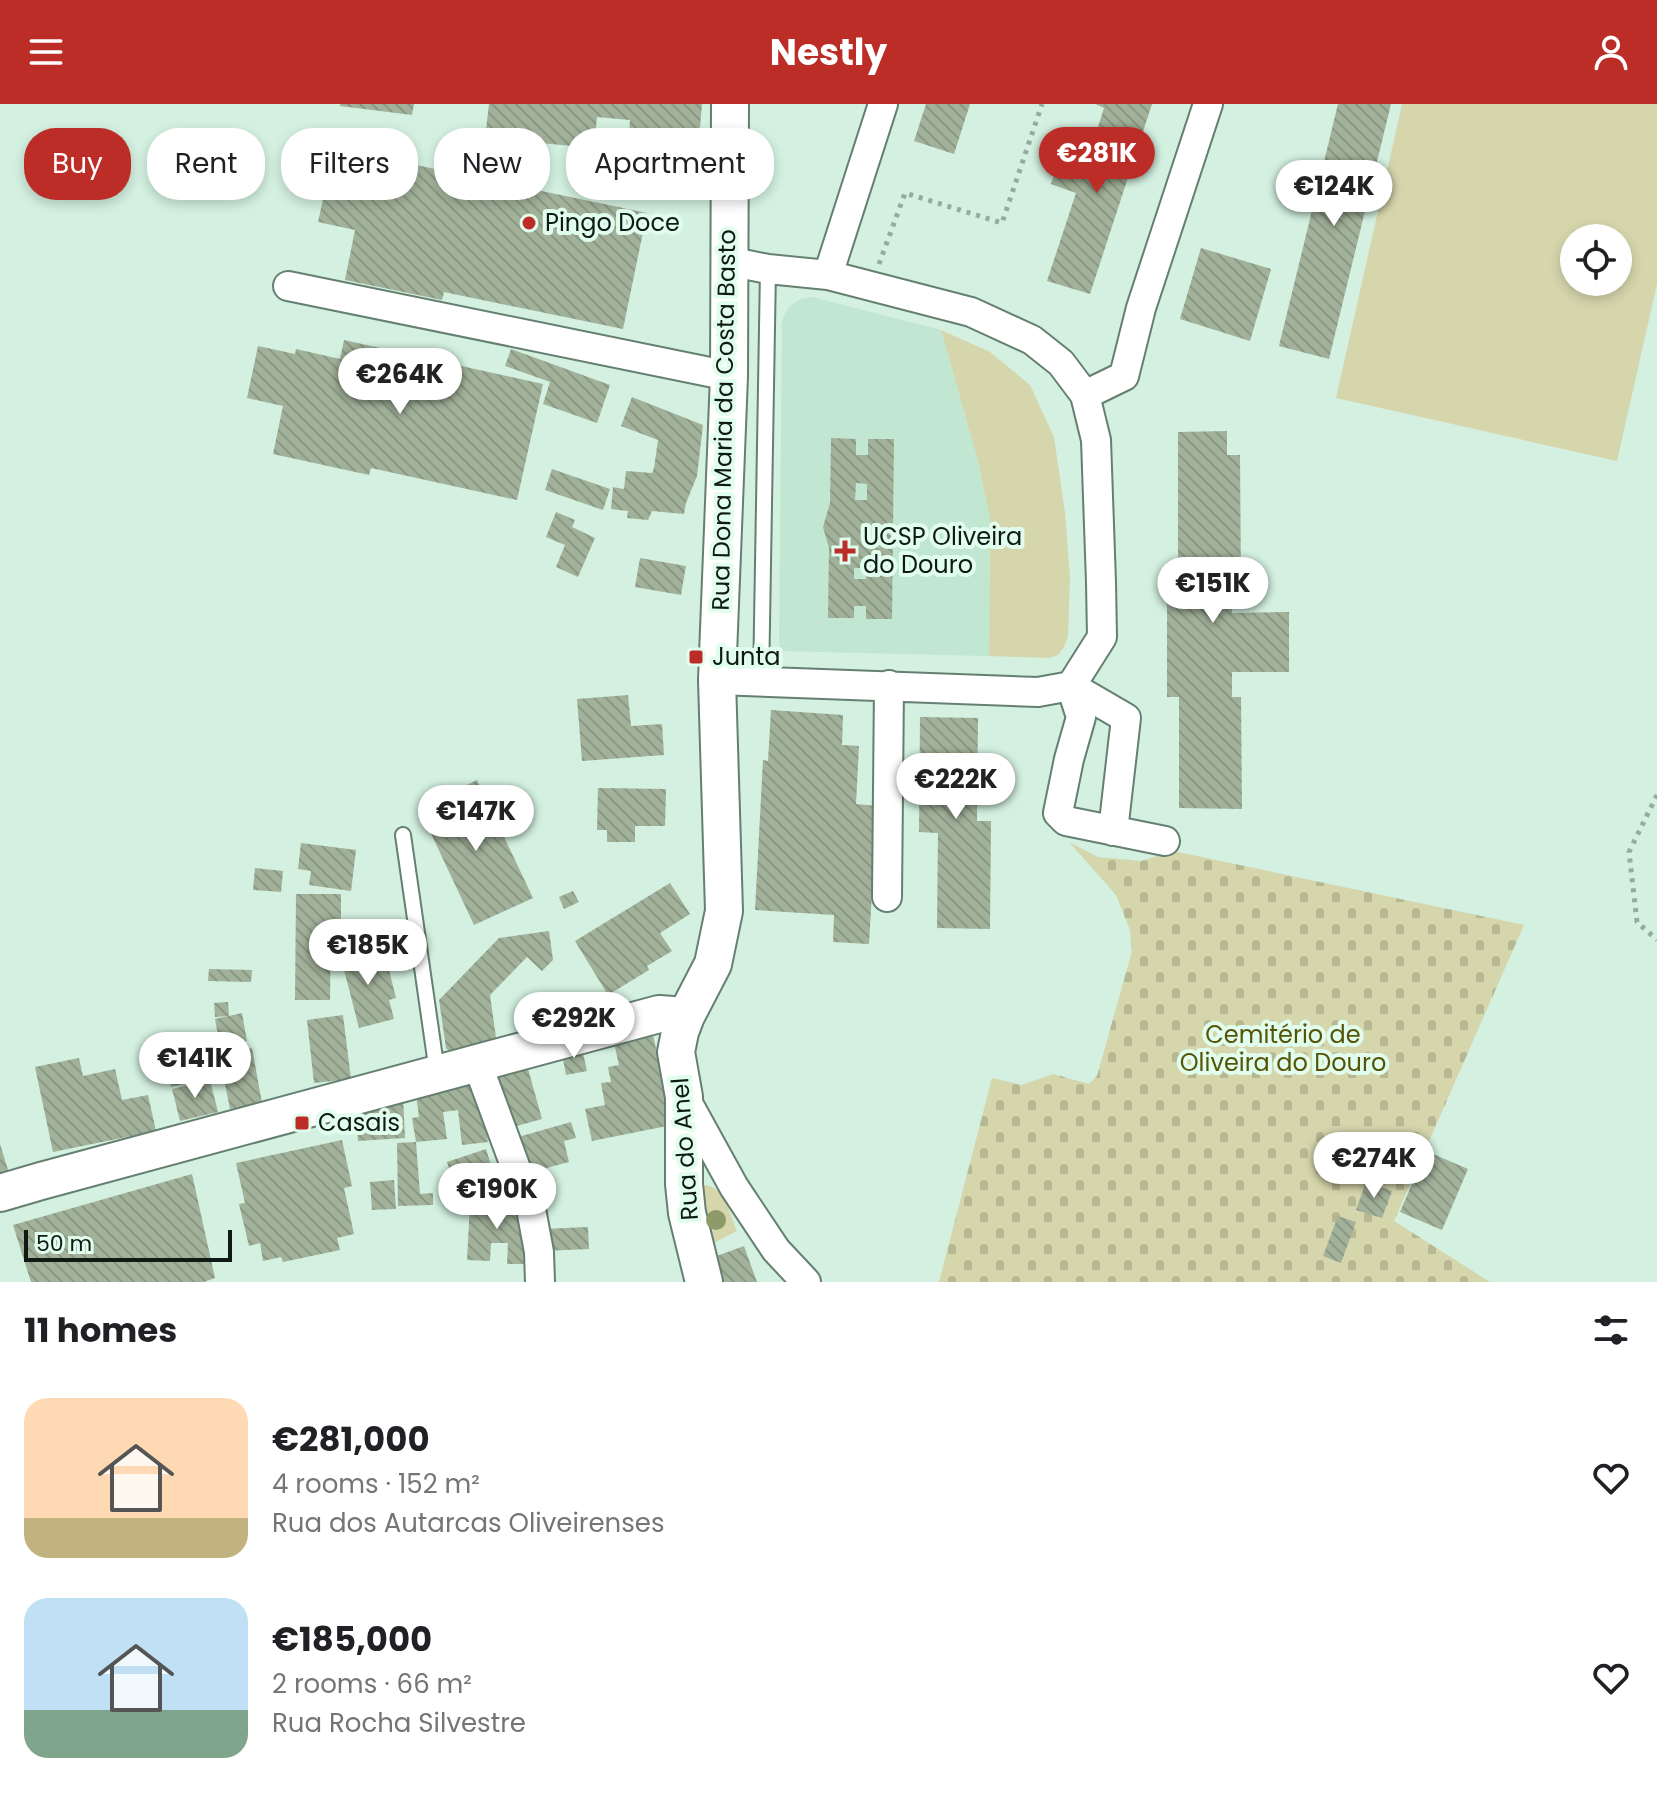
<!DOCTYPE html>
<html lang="en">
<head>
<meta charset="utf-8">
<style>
	body { margin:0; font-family:Poppins,sans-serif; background:#f6f6f6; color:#202124; height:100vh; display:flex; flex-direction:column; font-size:30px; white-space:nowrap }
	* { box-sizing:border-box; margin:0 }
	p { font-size:26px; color:#757577 }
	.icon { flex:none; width:44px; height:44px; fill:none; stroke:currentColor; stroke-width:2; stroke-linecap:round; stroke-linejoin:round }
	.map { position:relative; height:1178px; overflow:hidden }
	.side { display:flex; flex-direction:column; background:#fff; flex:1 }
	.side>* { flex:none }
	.hud { position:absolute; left:24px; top:24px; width:800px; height:72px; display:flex; gap:16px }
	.controls { position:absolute; left:1560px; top:120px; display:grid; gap:16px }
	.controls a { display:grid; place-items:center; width:72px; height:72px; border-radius:50%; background:#fff; box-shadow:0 4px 12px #0003; font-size:40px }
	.scale { position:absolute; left:24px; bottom:20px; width:208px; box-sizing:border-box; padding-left:8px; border:4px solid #101a15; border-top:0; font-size:22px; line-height:28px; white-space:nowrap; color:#101a15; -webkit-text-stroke:6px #e0fded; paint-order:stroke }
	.price { position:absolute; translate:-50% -68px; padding:0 18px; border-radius:28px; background:#fff; color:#222; font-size:26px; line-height:52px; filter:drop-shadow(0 2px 4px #0008) }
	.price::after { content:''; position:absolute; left:50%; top:48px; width:24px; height:18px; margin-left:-12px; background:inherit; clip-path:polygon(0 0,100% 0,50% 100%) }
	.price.active { background:#bb2d26; color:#fff }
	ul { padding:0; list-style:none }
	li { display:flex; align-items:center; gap:24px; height:200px; padding:0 24px }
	li span { display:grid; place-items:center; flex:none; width:224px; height:160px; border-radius:24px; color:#555 }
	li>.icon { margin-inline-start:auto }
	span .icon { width:96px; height:96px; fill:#fffc; stroke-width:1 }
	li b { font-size:34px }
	h2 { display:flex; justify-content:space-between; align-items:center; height:96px; padding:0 24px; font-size:34px }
	.pill { padding:0 28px; border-radius:32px; background:#fff; box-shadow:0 4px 12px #0003; font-size:28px; line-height:72px }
	.pill.active { background:#bb2d26; color:#fff }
	header { display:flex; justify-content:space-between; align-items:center; height:104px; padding:0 24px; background:#bb2d26; color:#fff; font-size:36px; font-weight:700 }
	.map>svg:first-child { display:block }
	.built { fill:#c1e6d2 }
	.green { fill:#d6d6ad; fill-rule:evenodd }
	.cemetery { fill:url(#cemetery-stones) }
	.building { fill:url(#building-back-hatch); fill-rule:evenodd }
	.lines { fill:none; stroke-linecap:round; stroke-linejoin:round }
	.service-casing { stroke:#657f71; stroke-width:18 }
	.minor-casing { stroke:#657f71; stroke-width:32 }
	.tertiary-casing { stroke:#657f71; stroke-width:40 }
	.path { stroke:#94ab9e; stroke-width:5; stroke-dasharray:4 6; stroke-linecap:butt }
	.service { stroke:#fff; stroke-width:14 }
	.minor { stroke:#fff; stroke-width:28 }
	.tertiary { stroke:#fff; stroke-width:36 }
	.tree { fill:#8e9a69 }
	.poi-dot { fill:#bb2d26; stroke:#e0fded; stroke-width:3 }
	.labels { text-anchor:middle; stroke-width:8; stroke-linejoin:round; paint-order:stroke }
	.poi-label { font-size:24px; fill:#101a15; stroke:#e0fded; text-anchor:start }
	.street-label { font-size:24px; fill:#101a15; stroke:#e0fded }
	.park-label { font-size:24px; fill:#565408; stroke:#e0fded }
</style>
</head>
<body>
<header><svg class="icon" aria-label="menu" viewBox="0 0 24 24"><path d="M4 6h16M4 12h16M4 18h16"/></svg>Nestly<svg class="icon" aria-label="person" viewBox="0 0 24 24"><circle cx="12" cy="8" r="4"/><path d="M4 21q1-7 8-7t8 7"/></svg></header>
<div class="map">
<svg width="1657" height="1178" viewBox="0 0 1657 1178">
	<defs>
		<pattern id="cemetery-stones" width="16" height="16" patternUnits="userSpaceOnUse" patternTransform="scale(2)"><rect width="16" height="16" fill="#d6d6ad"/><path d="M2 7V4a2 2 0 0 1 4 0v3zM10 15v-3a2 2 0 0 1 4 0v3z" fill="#b7b794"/></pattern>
		<pattern id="building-back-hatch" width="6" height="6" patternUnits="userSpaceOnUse" patternTransform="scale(2)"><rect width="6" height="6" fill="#a2b29a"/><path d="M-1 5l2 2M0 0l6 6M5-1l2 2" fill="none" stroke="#8a9884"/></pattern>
	</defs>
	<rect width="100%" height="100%" fill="#d3f0e0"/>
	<path class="built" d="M812,193l129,33 37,131 12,57 -1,138 -210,-5 3,-331 7,-13 11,-8z"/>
	<path class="green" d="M1402,0h255v180l-40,177 -281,-63zM1618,134v44h-44v-44z
		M941,226l49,22 40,33 24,52 11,76 5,63 -2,60 -4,11 -6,8 -9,3 -60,-2 1,-138 -12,-57z
		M706,1081c19,3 24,30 31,46l-31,16 -5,-60z"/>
	<path class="cemetery" d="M1069,738l29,15 43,4 32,-10 351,74 -130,296 96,61h-551l53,-204 30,7 31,-11 36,10 8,-8 35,-125 -2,-21 -14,-35z"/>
	<path class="building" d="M340,0h74l-2,11 -72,-9z
		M489,0h213l-7,83 -70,-6 5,-61 -33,-3 -3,31 -109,-10z
		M926,0h44l-16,50 -40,-13z
		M1095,0h57l-62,190 -43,-13 29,-88 -25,-9 5,-16 26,9 22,-69z
		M1338,0h53l-62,255 -50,-13z
		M416,61l231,48 -24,116 -179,-37 -2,8 -97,-20 10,-50 -37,-8 12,-55 82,17z
		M573,61h16v17h-16z
		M1201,144l70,21 -21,72 -70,-22z
		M344,236l199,44 -26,116 -146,-32 -2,7 -96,-21 10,-48 -36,-8 11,-52 37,8 1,-5 44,10z
		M511,245l99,36 -13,38 -54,-19 7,-22 -45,-16z
		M632,293l71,28 -6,51 -11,27 -2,11 -32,-3 -4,9 -21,-2 1,-7 -17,-2 2,-22 11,2 2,-18 26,2 2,-5 4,-28 -37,-14z
		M1227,327v24h13l1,133h-9v25l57,-1v60h-57v25h9l1,112 -63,-1v-111h-12v-108l11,-1v-156z
		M831,334l25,1v16h12v-16h26l-2,180h-26v-13h-12v12h-26l1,-70 -6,-21 7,-24zM856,379l11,1v16h-12zM854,464h12v11h-12z
		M552,365l58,20 -7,21 -58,-20z
		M556,408l19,8 -3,7 23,11 -17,39 -22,-10 9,-22 -19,-8z
		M640,454l46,8 -5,29 -46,-8z
		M628,591l3,31 31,-2 2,31 -82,6 -5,-62z
		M771,606l72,5 -1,30 17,1 -3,58 21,2 -8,138 -36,-2 1,-27 -79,-5 8,-150 5,1z
		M920,613l58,1 -1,103h14l-1,108 -53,-1 1,-95 -19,-1z
		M477,676l56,118 -59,27 -55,-117z
		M598,684l68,1 -1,37h-30v16h-28v-12h-10z
		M301,739l55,7 -5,41 -42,-6 2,-14 -13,-2z
		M255,764l28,3 -2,21 -28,-2z
		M670,779l20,31 -30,19 12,18 -25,15 2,4 -41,25 -33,-54z
		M573,787l6,11 -15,7 -5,-12z
		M296,790h45v28h-10l-1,78h-35z
		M549,827l4,29 -11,11 -15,-14 -37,38 7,50 -47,7 -4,-4 -7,-48 60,-62z
		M367,839l6,27 15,-4 8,32 -7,2 5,19 -35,9 -20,-78z
		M209,865l43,1 -1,12 -43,-1z
		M228,898l1,14 13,-3 5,28 -27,5 -5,-27 13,-3 -13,1 -1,-14z
		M343,911l8,64 -37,4 -7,-63z
		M651,921l21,100 -80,16 -7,-32 20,-4 -4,-22 10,-1 -3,-15 11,-2 -7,-31z
		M581,940l6,27 -21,4 -5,-27z
		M252,944l10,55 -32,6 -11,-55z
		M79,954l4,18 32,-7 7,31 26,-5 8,36 -103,21 -18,-85z
		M525,954l17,61 -29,8 -17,-61z
		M202,957l3,14 -12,3 1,4 -23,5 -3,-19z
		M480,974l8,64 -26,3 -4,-35 -15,2 4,27 -31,3 4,52 13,-1v12l-35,1 -1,-63 19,-1 -4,-24 7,-1 -4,-30z
		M210,976l8,32 -38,9 -8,-32z
		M403,993l2,41 -47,3 -3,-41z
		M571,1018l5,16 -12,3 5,21 -49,13 -9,-36z
		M342,1036l10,46 -8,2 10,46 -17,4 3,12 -57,12 -2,-5 -18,4 -3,-18 -11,3 -10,-42 6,-1 -9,-40z
		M0,1040l9,29 -9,3z
		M486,1045l11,35 -39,13 -11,-35z
		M1426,1047l42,18 -26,61 -42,-18z
		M192,1070l23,104 -11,4h-173l-18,-57z
		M394,1076l2,29 -24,1 -2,-28z
		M1366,1078l26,9 -10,27 -26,-8z
		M470,1099l57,3 -3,58h-17l1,-21h-17l-1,18 -23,-1z
		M1338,1112l18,6 -15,41 -18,-7z
		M588,1123l1,22 -45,2 -1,-22z
		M744,1142l13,36h-36l-4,-10 3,-1 -6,-14z"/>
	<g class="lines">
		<defs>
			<path id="service" d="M761,578l7,-413
				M403,731l34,237"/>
			<path id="minor" d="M728,157l40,8 60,6 143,37 61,28 29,23 24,32 11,45 5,142 1,55 -31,49
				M828,171l55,-171
				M288,182l441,90
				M1085,291l39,-19 17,-68 67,-204
				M717,576l321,12 33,-6
				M1071,582l10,31 -12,42 -11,54 8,8 99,20
				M1071,582l55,32 -13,113
				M887,793l2,-212
				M477,959l54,146 8,43 1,30
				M685,994l49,89 42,63 30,32"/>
			<path id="tertiary" d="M0,1089l41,-12 618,-167 27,2
				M704,1178l-17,-69 -3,-29v-87l-8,-45 4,-20 6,-16 27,-52 11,-53 -7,-231 12,-304 1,-272"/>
		</defs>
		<use href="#service" class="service-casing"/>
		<use href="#minor" class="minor-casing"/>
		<use href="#tertiary" class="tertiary-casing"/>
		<path class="path" d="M879,160l26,-71 97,30 40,-119
			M1657,691l-28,57 8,70 20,18"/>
		<use href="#service" class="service"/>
		<use href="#minor" class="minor"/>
		<use href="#tertiary" class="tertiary"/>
	</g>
	<circle class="tree" cx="716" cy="1116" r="10"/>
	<g class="poi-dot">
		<circle cx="529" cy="119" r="8"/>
		<path d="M841 435h8v8h8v8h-8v8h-8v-8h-8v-8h8z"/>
		<rect x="688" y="545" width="16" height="16" rx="4"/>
		<rect x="294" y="1011" width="16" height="16" rx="4"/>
	</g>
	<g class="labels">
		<g class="poi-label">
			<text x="545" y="127">Pingo Doce</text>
			<text x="863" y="441">UCSP Oliveira<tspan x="863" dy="28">do Douro</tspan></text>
			<text x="712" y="561">Junta</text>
			<text x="318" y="1027">Casais</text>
		</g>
		<g class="street-label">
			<text transform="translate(724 316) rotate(-89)" y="8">Rua Dona Maria da Costa Basto</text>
			<text transform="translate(685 1045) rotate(-94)" y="8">Rua do Anel</text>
		</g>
		<g class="park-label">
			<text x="1283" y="939">Cemitério de<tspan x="1283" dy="28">Oliveira do Douro</tspan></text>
		</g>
	</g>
</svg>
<div class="controls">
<a><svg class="icon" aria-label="locate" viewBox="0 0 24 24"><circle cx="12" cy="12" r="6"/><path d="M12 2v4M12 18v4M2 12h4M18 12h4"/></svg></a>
</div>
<div class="scale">50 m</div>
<b class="price active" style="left:1097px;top:91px">€281K</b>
<b class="price" style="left:1334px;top:124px">€124K</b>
<b class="price" style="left:400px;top:312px">€264K</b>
<b class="price" style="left:1213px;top:521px">€151K</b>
<b class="price" style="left:956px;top:717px">€222K</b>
<b class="price" style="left:476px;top:749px">€147K</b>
<b class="price" style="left:368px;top:883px">€185K</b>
<b class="price" style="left:574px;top:956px">€292K</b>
<b class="price" style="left:195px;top:996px">€141K</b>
<b class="price" style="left:1374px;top:1096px">€274K</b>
<b class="price" style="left:497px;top:1127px">€190K</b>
<div class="hud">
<a class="pill active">Buy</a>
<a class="pill">Rent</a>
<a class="pill">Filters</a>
<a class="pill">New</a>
<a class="pill">Apartment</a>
</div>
</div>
<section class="side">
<h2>11 homes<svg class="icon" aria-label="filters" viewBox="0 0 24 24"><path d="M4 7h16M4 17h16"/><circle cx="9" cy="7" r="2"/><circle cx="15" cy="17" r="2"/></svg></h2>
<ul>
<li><span style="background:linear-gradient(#ffd9b3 75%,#c2b280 0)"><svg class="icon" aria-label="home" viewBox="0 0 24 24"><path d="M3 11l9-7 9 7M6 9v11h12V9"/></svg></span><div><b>€281,000</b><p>4 rooms · 152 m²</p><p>Rua dos Autarcas Oliveirenses</p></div><svg class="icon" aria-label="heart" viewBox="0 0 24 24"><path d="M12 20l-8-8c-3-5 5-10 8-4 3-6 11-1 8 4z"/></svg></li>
<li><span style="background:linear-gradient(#bfe0f5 70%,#7fa58c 0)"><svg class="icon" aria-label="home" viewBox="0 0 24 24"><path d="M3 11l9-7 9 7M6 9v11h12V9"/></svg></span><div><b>€185,000</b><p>2 rooms · 66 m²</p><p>Rua Rocha Silvestre</p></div><svg class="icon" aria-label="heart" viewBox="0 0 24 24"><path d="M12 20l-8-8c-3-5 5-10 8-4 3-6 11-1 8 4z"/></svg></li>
</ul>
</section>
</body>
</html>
